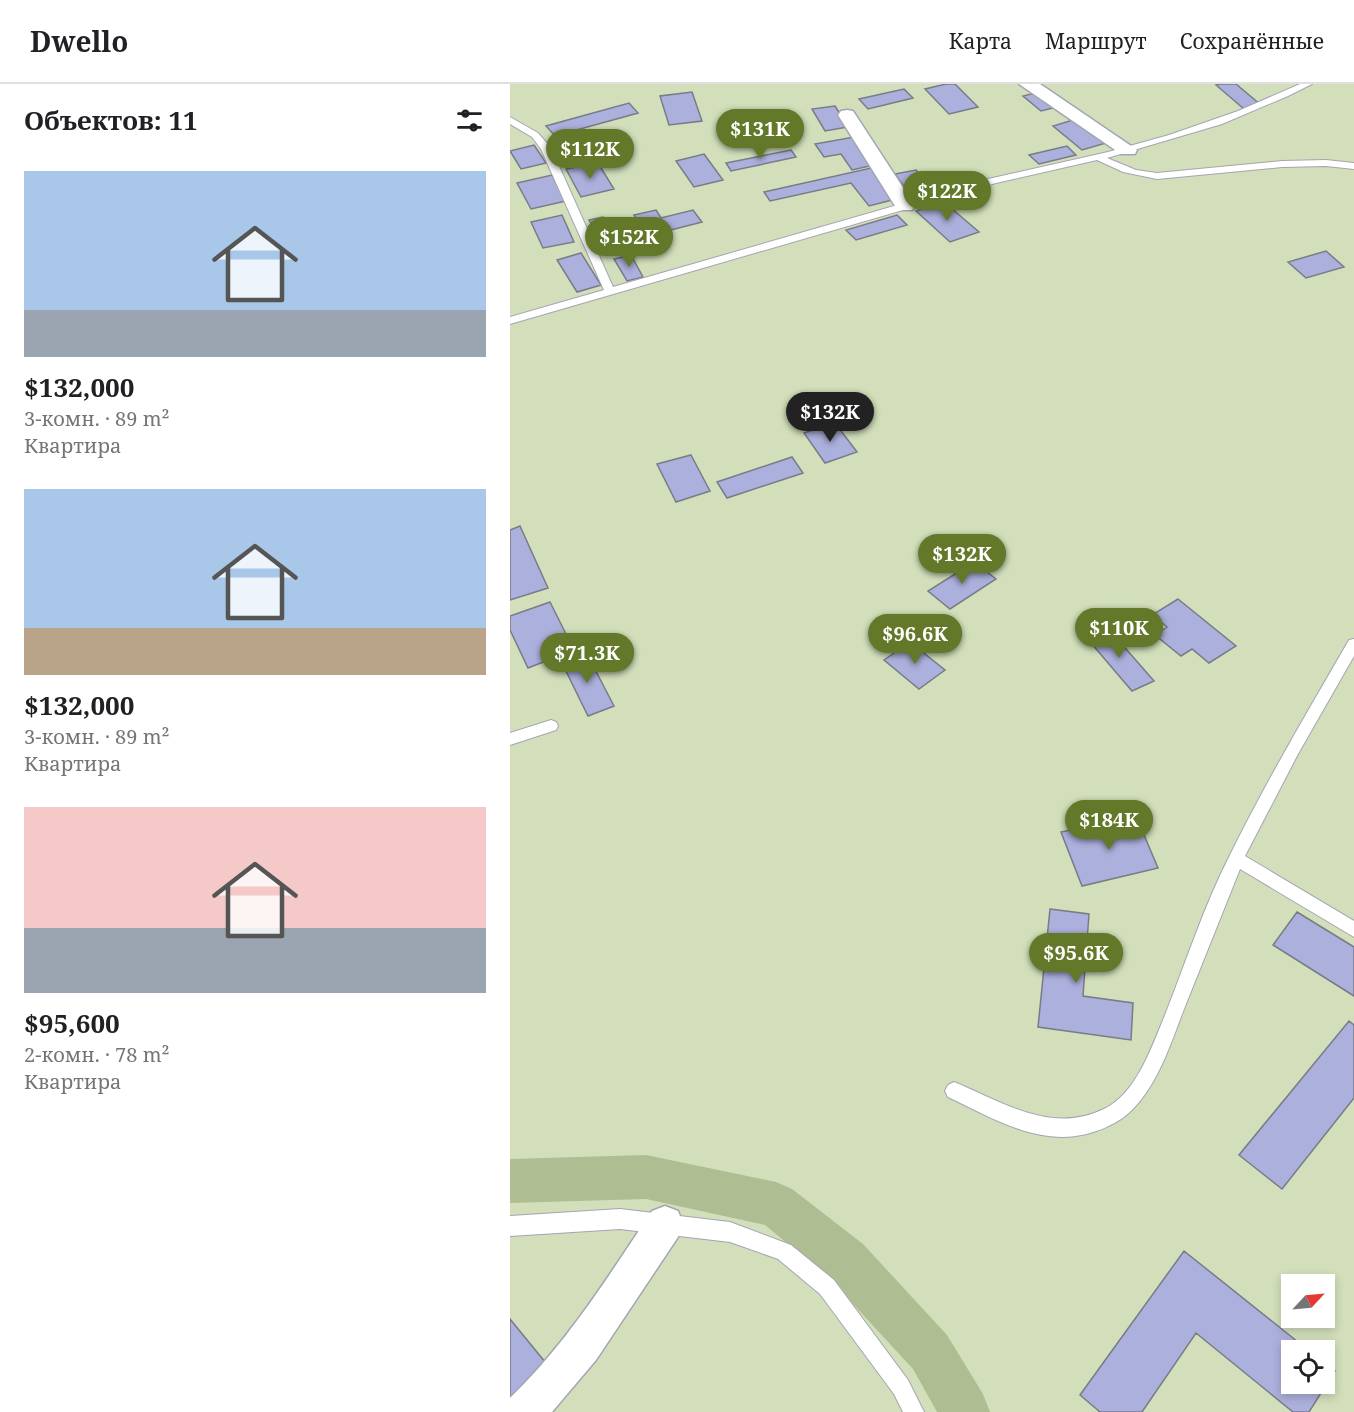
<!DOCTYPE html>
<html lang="ru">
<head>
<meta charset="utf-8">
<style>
	body { margin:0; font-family:"Noto Serif",serif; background:#f6f6f6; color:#202124; height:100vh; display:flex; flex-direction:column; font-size:22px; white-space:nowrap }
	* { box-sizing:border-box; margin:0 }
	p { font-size:20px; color:#757577 }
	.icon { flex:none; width:33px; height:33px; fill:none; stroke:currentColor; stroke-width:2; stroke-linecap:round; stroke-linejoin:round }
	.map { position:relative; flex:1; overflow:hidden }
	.side { display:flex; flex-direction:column; background:#fff; width:510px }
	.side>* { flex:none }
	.needle { width:39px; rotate:64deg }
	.controls { position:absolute; left:771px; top:1190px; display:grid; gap:12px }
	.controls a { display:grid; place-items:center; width:54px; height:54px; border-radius:0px; background:#fff; box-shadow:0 3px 9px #0003; font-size:30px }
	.price { position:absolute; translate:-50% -51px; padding:0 14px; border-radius:21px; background:#637929; color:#fff; font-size:20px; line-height:39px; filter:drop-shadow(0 2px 3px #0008) }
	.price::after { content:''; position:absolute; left:50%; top:36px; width:18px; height:14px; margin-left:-9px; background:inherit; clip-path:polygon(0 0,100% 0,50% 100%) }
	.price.on { background:#222; color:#fff }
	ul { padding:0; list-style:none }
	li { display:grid; align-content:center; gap:12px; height:318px; padding:0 24px }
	li span { display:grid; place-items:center; height:186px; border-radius:0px; color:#555 }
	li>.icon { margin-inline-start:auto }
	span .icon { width:108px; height:108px; fill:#fffc; stroke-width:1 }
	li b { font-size:26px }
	h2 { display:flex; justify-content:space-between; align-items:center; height:72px; padding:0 24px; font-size:26px }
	header { display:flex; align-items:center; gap:36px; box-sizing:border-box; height:84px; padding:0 30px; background:#fff; border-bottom:2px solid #e0e0e0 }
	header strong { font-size:28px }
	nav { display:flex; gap:33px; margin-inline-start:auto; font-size:21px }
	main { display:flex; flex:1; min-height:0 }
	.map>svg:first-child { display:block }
	.green { fill:#d2dfba; fill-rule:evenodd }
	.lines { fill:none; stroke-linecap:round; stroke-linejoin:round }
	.canal { fill:#afbe92; fill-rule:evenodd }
	.building { fill:#acb0dc; stroke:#797b87; stroke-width:1.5 }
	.lane-casing { stroke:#a3a5b3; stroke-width:2 }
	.street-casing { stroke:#a3a5b3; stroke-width:3 }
	.lane { fill:#fff; fill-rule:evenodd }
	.street { fill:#fff; fill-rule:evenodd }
</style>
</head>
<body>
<header>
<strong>Dwello</strong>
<nav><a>Карта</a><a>Маршрут</a><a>Сохранённые</a></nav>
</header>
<main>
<section class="side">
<h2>Объектов: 11<svg class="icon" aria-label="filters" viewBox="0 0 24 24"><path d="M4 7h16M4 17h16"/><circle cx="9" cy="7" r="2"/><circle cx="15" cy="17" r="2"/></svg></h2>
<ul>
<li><span style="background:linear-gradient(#a9c7e8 75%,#9aa5b1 0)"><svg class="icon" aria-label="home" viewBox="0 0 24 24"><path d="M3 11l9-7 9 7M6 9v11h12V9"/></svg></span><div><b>$132,000</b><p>3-комн. · 89 m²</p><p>Квартира</p></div></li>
<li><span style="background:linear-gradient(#a9c7e8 75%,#b9a48a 0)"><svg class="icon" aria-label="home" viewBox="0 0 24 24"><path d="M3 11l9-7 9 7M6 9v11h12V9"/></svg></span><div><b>$132,000</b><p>3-комн. · 89 m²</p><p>Квартира</p></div></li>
<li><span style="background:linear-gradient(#f6c9c9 65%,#9aa5b1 0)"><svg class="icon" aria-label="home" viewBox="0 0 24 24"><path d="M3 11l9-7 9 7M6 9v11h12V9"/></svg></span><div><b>$95,600</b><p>2-комн. · 78 m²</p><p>Квартира</p></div></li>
</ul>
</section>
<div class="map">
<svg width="844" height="1328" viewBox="0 0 844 1328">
	<rect width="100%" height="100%" fill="#edeffd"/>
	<path class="green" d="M0,0h844v1328h-844zM782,1200h32v33h-32zM782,1266h32v33h-32z"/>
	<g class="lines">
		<path class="canal" d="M136,1071l130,27 16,7 71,55 84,91 36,59 7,18h-53l-24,-43 -84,-91 -64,-53 -119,-26 -136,4v-44z"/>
	</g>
	<path class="building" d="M436,0h9l23,23 -29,7 -24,-25z
		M711,0h15l25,21 -17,4 -28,-24z
		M394,5l9,9 -45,11 -9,-10z
		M182,8l10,29 -33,4 -9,-29z
		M529,8l18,15 -16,4 -18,-15z
		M119,19l9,10 -83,23 -9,-10z
		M325,22l13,21 -23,4 -13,-22z
		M566,35l30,24 -24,7 -29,-24z
		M344,53l20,28 -22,5 -11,-16 -17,3 -9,-13z
		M24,61l12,18 -25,6 -11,-18z
		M557,62l9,9 -37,9 -10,-9z
		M281,66l5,7 -65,14 -5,-8z
		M194,70l19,26 -29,7 -18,-26z
		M88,79l16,26 -33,8 -15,-28z
		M361,84l25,31 -27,7 -18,-23 -81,18 -6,-9z
		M406,86l19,26 -21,4 -19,-26z
		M42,91l14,26 -35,8 -14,-26z
		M434,118l35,30 -29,10 -34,-31z
		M146,126l5,8 32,-8 9,12 -97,25 -16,-27 14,-3 9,13 27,-7 -5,-8z
		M52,131l12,27 -31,6 -12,-26z
		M387,131l10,10 -51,15 -10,-10z
		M816,167l18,16 -38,11 -18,-16z
		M71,169l20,32 -24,7 -20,-32z
		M121,171l12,22 -16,4 -13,-22z
		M325,339l22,29 -32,11 -21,-30z
		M181,371l19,36 -34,11 -19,-38z
		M282,373l11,16 -76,25 -10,-16z
		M10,442l28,62 -38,12v-70z
		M464,478l22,17 -46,30 -22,-18z
		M668,515l58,47 -27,17 -17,-14 -11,7 -26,-21 12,-8 -15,-12z
		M40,518l24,48 -46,18 -18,-38v-14z
		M596,542l48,55 -22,10 -47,-55z
		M400,558l35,28 -26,19 -35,-29z
		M76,568l28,54 -26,10 -27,-55z
		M626,732l22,52 -76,18 -21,-54z
		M540,825l39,5 -6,82 50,7 -2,37 -93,-13z
		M787,828l57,35v49l-81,-51z
		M839,937l5,4v73l-72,91 -43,-34z
		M674,1167l124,99h-16v33h32v-20l11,8 -26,41h-16l-97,-79 -54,79h-42l-20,-17z
		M0,1235l40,49 -40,38z"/>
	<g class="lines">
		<defs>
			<path id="lane" d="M790,0h12l-24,12 -66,28 -115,34 29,12 21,3 125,-12 44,-1 28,3v6l-28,-3 -44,1 -125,12 -34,-7 -26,-12 -101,23 -486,141v-7l94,-27 -63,-141 -9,-12 -22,-13v-7l28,16 13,15 62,139 375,-108 120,-27 61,-17 69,-24z
				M844,555v17l-56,98 -53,102 109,65v16l-114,-68c-18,45 -36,90 -54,135 -14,35 -26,77 -53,105 -16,17 -46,28 -70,28 -41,0 -79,-23 -115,-40l-3,-6 3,-6 6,-3c49,20 97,53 150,27 33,-16 48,-63 61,-94 21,-53 39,-109 65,-160 36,-73 78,-144 119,-215z
				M41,636l5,2 2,4 -2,4 -46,15v-12z
				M110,1125l110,13 61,23 43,35 74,100 16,32h-21l-9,-18 -74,-100 -42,-35 -48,-17 -110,-13 -110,7v-20z"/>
			<path id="street" d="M509,0h21l97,66 -2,4h-14z
				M337,26l6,1 62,95 -3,4h-14l-3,-4 -57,-91 3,-4z
				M155,1122l13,5 5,13 -5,13 -82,123 -44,52h-42v-14c57,-55 98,-121 142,-187z"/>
		</defs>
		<use href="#lane" class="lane-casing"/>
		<use href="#street" class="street-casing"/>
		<use href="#lane" class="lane"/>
		<use href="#street" class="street"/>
	</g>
</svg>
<div class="controls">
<a><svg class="needle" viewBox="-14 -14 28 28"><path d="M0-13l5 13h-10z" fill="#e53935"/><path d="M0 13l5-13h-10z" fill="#757577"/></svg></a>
<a><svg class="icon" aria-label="locate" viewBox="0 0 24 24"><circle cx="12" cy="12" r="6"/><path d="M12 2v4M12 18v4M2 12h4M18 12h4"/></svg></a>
</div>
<b class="price" style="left:250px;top:76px">$131K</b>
<b class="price" style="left:80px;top:96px">$112K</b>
<b class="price" style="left:437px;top:138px">$122K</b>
<b class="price" style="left:119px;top:184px">$152K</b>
<b class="price on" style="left:320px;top:359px">$132K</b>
<b class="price" style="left:452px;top:501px">$132K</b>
<b class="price" style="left:609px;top:575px">$110K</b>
<b class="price" style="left:405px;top:581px">$96.6K</b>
<b class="price" style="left:77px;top:600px">$71.3K</b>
<b class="price" style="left:599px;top:767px">$184K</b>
<b class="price" style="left:566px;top:900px">$95.6K</b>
</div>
</main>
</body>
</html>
